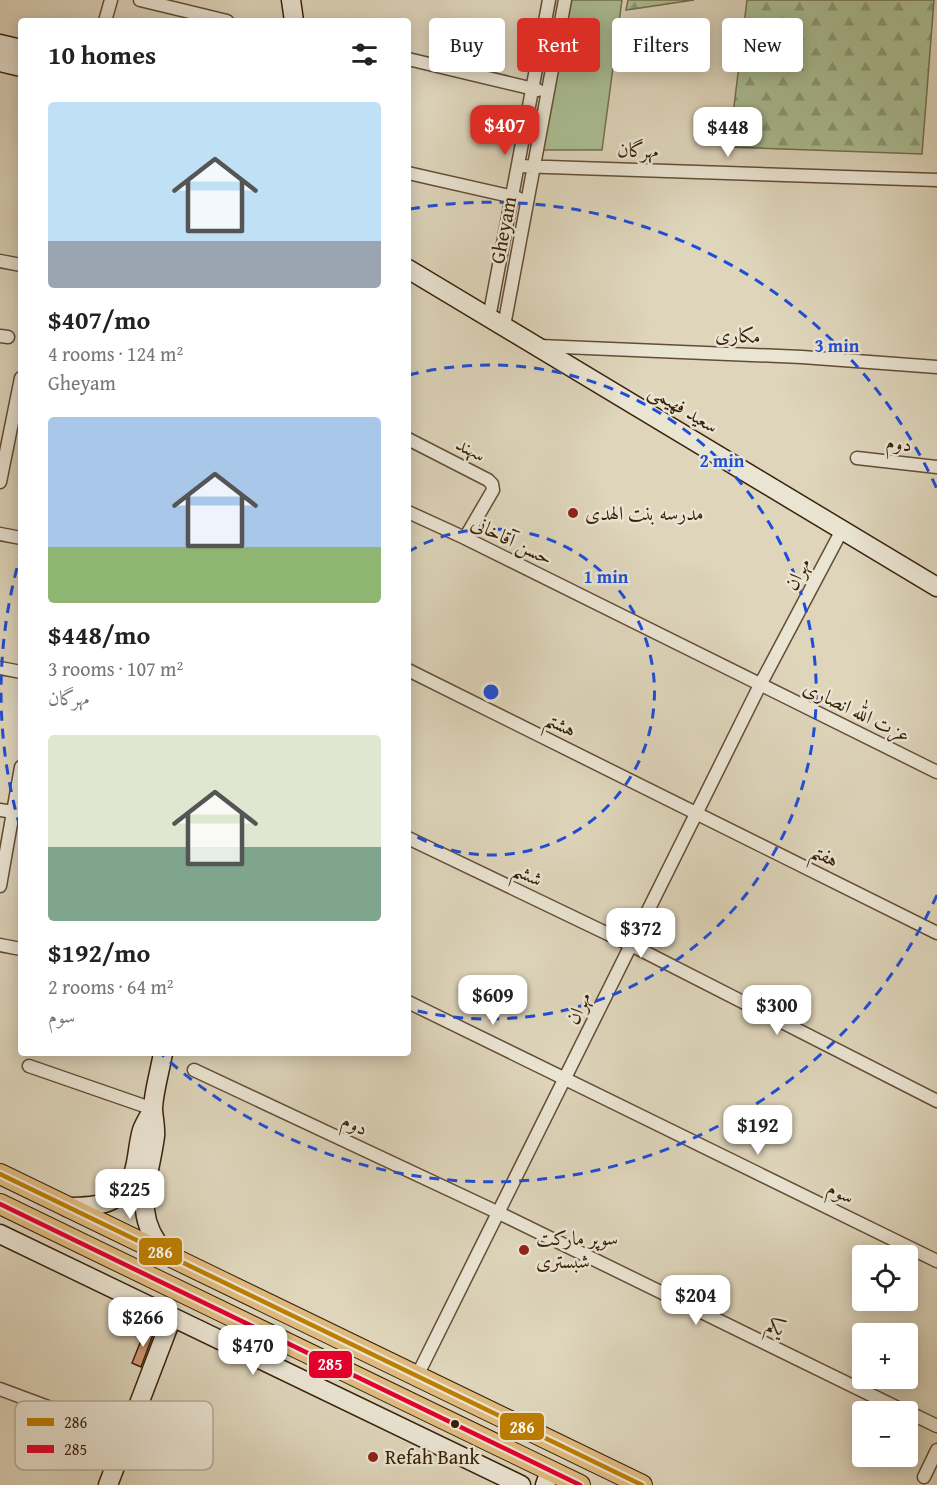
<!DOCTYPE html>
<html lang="en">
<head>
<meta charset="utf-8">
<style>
	body { margin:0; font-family:"Gentium Book Plus",Amiri,serif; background:#f2f2f2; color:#222; height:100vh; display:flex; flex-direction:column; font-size:22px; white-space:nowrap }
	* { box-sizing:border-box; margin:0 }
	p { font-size:20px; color:#767676 }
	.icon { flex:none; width:33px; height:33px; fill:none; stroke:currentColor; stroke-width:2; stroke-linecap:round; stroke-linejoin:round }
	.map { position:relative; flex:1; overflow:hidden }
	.drawer { position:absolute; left:18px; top:18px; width:393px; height:1038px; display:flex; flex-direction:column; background:#fff; border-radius:6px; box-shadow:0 3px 15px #0003 }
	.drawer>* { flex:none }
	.hud { position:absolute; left:429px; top:18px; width:417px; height:54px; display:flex; gap:12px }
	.controls { position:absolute; left:852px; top:1245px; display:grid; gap:12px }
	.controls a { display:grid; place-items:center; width:66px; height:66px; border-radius:6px; background:#fff; box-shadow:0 3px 15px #0003; font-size:30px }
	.price { position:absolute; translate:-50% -51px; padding:0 14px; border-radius:12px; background:#fff; color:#222; font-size:20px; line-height:39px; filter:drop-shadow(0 2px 3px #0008) }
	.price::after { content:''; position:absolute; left:50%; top:36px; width:18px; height:14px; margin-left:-9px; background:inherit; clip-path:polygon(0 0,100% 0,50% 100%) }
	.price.on { background:#d93025; color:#fff }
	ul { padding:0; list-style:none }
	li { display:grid; align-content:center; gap:12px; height:318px; padding:0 30px }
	li span { display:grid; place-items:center; height:186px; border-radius:6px; color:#555 }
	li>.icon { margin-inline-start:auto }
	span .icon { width:108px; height:108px; fill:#fffc; stroke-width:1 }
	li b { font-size:26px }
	h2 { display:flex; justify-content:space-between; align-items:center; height:72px; padding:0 30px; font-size:26px }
	.chip { padding:0 21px; border-radius:6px; background:#fff; box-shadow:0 3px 15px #0003; font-size:21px; line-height:54px }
	.chip.on { background:#d93025; color:#fff }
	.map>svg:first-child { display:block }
	.forest { fill:url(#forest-firs); stroke:#72704e; stroke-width:1.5 }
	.green { fill:#abbe94; stroke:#72704e; stroke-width:1.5 }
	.building { fill:#d49b77; stroke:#3a2108; stroke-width:1.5 }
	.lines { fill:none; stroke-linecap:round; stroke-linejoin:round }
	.street-casing { stroke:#634e35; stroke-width:15 }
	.secondary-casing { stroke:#3a2108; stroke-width:21 }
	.primary-casing { stroke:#3a2108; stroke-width:22 }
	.street { stroke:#eae4d3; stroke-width:12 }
	.secondary { stroke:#eae4d3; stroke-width:18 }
	.primary { stroke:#dfba7e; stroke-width:20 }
	.bus-1-casing { stroke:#eae4d3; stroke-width:9 }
	.bus-2-casing { stroke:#eae4d3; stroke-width:9 }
	.bus-1 { stroke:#be7e02; stroke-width:4.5 }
	.bus-2 { stroke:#e4002b; stroke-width:4.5 }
	.ring { fill:none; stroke:#1d4ed8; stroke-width:3; stroke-dasharray:10 8 }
	.poi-dot { fill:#8f2418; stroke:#eae4d3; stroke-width:2 }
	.bus-dot { fill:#3a2108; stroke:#eae4d3; stroke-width:2 }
	.labels { text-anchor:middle; stroke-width:5; stroke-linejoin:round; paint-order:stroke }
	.street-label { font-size:20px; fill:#3a2108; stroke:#eae4d3 }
	.poi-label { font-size:20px; fill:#3a2108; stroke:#eae4d3; text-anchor:start }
	.key { fill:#eae4d3; stroke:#b5aa96; stroke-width:1.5 }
	.key-label { font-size:16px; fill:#3a2108 }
	.centre { fill:#1d4ed8; stroke:#eae4d3; stroke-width:3 }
	.ring-label { font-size:18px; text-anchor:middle; font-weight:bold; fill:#1d4ed8; stroke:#eae4d3; stroke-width:5; stroke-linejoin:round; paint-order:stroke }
	.line-badge { stroke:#eae4d3; stroke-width:2 }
	.badge-label { font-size:16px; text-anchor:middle; font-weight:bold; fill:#fff }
</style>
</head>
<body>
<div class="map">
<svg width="937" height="1485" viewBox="0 0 937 1485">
	<defs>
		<pattern id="forest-firs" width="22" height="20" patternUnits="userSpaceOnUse" patternTransform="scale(1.5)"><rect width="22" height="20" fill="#abbe94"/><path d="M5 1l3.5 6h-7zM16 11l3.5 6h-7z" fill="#8c9a77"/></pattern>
	</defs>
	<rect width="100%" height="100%" fill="#ded5bb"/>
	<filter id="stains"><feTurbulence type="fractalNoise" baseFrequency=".00333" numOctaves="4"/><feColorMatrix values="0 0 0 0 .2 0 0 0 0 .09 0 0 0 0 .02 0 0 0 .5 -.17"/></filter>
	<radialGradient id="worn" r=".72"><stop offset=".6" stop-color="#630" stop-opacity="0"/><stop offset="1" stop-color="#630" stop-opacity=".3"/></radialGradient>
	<path class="forest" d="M628,0h66l-68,10z
		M747,0h187l-12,154 -193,-7z"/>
	<path class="green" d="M567,0h55l-20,150h-63z"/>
	<path class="building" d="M146,1328l8,4 -13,35 -9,-4z"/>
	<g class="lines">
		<defs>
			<path id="street" d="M140,0l87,21
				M105,21l6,-21
				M408,59l130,31
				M518,166l419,14
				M408,173l110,25
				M0,261l21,4
				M489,318l60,-318
				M504,326l61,-326
				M0,336l8,1
				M540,346l262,11 135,10
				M408,439l80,41 4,4 1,6 -28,48
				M857,458l80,9
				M0,482l21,-104
				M408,512l57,26 472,234
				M0,534l21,4
				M0,668l21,4
				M408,670l529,263
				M0,810l20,3
				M408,838l223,107 306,156
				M0,886l21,-119
				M0,945l21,4
				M408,1002l529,259
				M29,1066l124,43
				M194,1070l305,143 407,199
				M417,1376l343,-691 82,-155
				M0,1389l126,47
				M908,1412l29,14
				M924,1477l13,-27"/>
			<path id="secondary" d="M291,0l3,21
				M0,44l21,5
				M0,62l21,5
				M408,269l529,318
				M163,1053c-3,18 -9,37 -10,55 0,9 3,19 2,28 -6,47 -25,78 11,118
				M67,1207c30,0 58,-2 67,-36 4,-13 4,-28 8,-41 3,-8 8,-15 11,-21
				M0,1234l521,251
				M108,1485l64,-168
				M545,1485l5,-14"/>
			<path id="primary" d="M0,1174l642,311
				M0,1204l580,281"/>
		</defs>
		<use href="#street" class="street-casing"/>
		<use href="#secondary" class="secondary-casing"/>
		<use href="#primary" class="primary-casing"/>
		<use href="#street" class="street"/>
		<use href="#secondary" class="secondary"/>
		<use href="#primary" class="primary"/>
		<defs>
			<path id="bus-1" d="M0,1174l642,311"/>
			<path id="bus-2" d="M0,1204l580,281"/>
		</defs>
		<use href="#bus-1" class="bus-1-casing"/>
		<use href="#bus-2" class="bus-2-casing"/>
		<use href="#bus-1" class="bus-1"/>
		<use href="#bus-2" class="bus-2"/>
	</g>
	<g class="ring">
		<path d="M408 552A163 163 0 1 1 408 832"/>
		<path d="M409 375A327 327 0 1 1 409 1009"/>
		<path d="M937 895A490 490 0 0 1 160 1053M20 827A490 490 0 0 1 20 557M410 209A490 490 0 0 1 937 489"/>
	</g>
	<g class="poi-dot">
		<circle cx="573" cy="513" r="6"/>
		<circle cx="524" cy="1250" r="6"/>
		<circle cx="373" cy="1457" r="6"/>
	</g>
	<circle class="bus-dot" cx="455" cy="1424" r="5"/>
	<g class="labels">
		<g class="street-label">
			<text transform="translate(638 150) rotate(2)" y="7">مهرگان</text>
			<text transform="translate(503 230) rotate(-79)" y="7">Gheyam</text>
			<text transform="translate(738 335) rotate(3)" y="7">مکاری</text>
			<text transform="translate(684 408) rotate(31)" y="7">سعید فهیمی</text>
			<text transform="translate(899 443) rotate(6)" y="7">دوم</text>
			<text transform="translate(471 449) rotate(27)" y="7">سهند</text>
			<text transform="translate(512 540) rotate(26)" y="7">حسن آقاخانی</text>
			<text transform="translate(797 574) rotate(-62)" y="7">مهران</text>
			<text transform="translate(857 711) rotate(26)" y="7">عزت الله انصاری</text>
			<text transform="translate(561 724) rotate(26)" y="7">هشتم</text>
			<text transform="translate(825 855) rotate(27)" y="7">هفتم</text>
			<text transform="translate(528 874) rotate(26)" y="7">ششم</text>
			<text transform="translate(578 1008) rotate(-64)" y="7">مهران</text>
			<text transform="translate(355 1124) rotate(25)" y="7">دوم</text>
			<text transform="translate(841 1192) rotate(26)" y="7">سوم</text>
			<text transform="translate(776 1326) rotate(26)" y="7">یکم</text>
		</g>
		<g class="poi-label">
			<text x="585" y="520">مدرسه بنت الهدی</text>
			<text x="536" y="1245">سوپر مارکت<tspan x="536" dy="23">شبستری</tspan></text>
			<text x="385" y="1464">Refah Bank</text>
		</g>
	</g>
	<rect x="15" y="1401" width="198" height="69" rx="9" class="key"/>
	<rect x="27" y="1418" width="27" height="8" fill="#be7e02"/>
	<rect x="27" y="1445" width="27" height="8" fill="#e4002b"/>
	<g class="key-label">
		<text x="64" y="1428">286</text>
		<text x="64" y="1455">285</text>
	</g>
	<circle cx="491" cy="692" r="9" class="centre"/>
	<g class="ring-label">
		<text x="837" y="352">3 min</text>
		<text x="722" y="467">2 min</text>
		<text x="606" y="583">1 min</text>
	</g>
	<g class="line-badge">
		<rect x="138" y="1237" width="45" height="29" rx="6" fill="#be7e02"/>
		<rect x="308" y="1350" width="45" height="29" rx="6" fill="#e4002b"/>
		<rect x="499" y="1412" width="46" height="29" rx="6" fill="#be7e02"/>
	</g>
	<g class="badge-label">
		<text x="160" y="1258">286</text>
		<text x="330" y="1370">285</text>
		<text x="522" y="1433">286</text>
	</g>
	<rect width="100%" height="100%" filter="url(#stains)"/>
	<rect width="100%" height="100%" fill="url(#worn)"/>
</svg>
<div class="controls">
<a><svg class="icon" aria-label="locate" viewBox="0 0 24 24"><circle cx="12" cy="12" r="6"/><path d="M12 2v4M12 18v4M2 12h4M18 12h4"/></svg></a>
<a>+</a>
<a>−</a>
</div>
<b class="price on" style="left:505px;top:156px">$407</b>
<b class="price" style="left:728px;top:158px">$448</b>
<b class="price" style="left:641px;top:959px">$372</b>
<b class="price" style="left:493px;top:1026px">$609</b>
<b class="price" style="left:777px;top:1036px">$300</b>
<b class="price" style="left:758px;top:1156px">$192</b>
<b class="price" style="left:130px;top:1220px">$225</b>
<b class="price" style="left:696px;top:1326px">$204</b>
<b class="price" style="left:143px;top:1348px">$266</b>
<b class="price" style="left:253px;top:1376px">$470</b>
<div class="hud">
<a class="chip">Buy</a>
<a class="chip on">Rent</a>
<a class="chip">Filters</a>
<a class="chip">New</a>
</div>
<section class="drawer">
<h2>10 homes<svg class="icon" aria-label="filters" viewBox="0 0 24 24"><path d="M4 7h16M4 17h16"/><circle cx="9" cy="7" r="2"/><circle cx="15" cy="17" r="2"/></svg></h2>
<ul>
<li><span style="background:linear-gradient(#bfe0f5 75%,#9aa5b1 0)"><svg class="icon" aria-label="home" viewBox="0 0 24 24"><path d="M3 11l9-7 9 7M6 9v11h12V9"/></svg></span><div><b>$407/mo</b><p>4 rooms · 124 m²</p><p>Gheyam</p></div></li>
<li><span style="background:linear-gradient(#a9c7e8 70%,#8fb573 0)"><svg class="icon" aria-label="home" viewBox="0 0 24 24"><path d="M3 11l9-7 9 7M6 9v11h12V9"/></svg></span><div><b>$448/mo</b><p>3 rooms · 107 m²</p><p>مهرگان</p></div></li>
<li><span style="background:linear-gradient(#dfe7d0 60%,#7fa58c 0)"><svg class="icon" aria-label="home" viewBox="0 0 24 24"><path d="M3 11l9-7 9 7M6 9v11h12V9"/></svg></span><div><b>$192/mo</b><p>2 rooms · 64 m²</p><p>سوم</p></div></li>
</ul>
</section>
</div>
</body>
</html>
